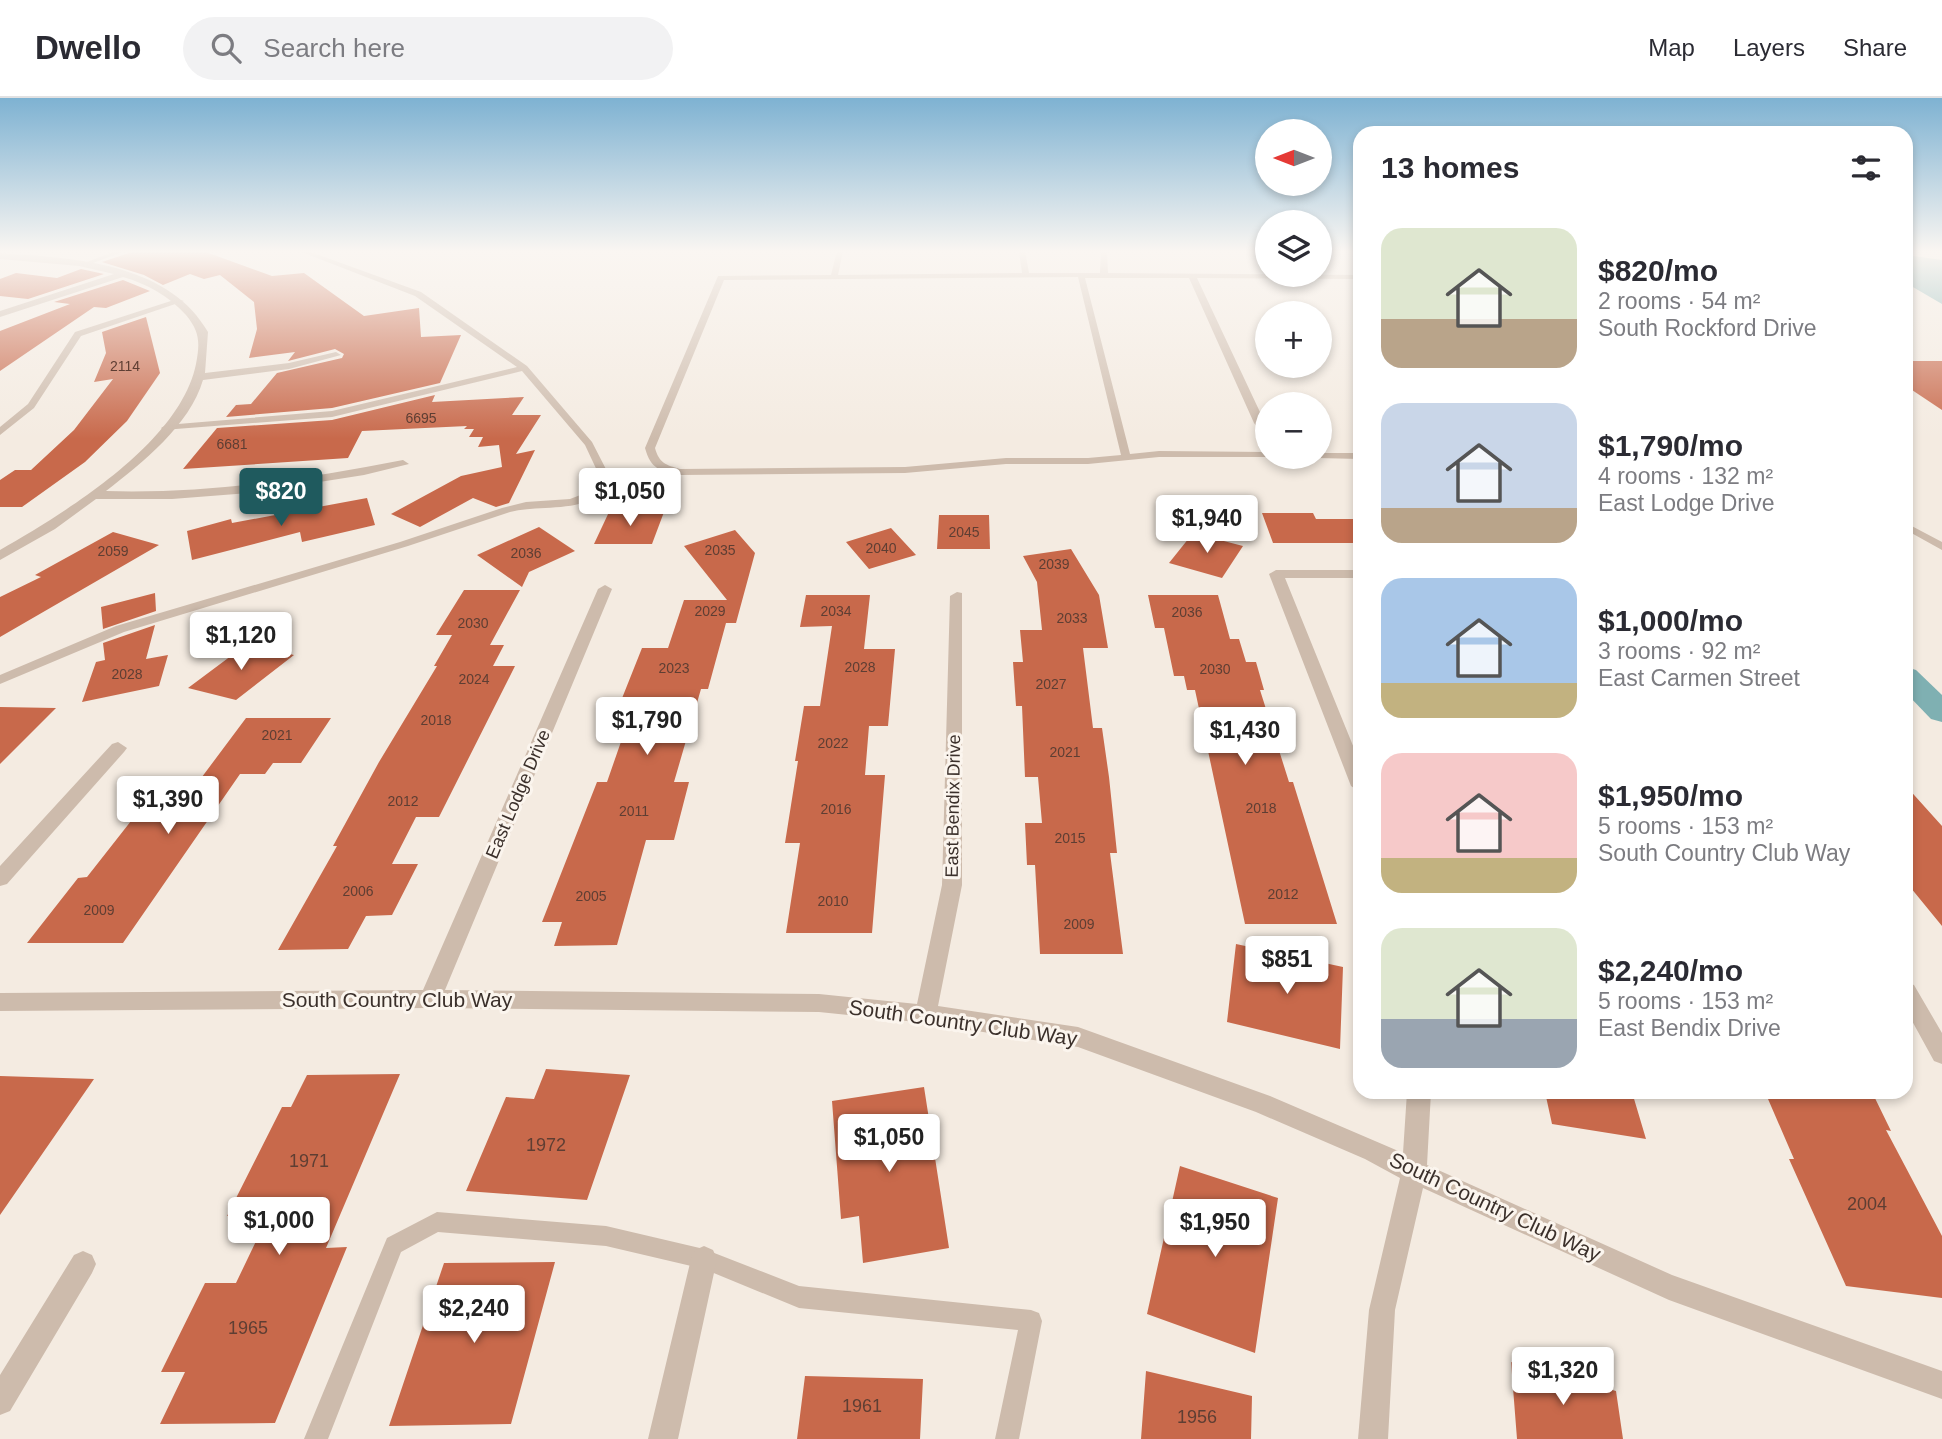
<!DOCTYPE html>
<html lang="en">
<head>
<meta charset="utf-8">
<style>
	body { margin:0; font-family:Helvetica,sans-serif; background:#f2f2f3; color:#2b2b33; height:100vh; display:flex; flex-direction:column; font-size:26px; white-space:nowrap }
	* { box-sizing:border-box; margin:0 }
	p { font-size:23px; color:#7c7c81 }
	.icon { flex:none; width:38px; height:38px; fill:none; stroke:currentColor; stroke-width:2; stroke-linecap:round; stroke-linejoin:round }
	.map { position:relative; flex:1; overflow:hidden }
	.details { position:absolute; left:1353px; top:28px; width:560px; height:973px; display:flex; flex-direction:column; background:#fff; border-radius:21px; box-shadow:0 4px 10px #0003 }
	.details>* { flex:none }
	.needle { width:46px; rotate:270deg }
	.fabs { position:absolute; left:1255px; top:21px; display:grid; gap:14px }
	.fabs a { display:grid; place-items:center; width:77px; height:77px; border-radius:50%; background:#fff; box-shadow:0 4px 10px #0003; font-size:35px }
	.price { position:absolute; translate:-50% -60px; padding:0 16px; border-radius:7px; background:#fff; color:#222; font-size:23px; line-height:46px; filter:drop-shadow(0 2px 4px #0008) }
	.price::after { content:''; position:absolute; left:50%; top:42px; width:21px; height:16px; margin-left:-10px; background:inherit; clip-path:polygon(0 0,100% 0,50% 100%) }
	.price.active { background:#1f5a5e; color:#fff }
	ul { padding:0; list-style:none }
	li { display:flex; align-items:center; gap:21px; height:175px; padding:0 28px }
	li span { display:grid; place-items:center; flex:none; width:196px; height:140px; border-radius:21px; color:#555 }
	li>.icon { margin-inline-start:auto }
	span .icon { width:84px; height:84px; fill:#fffc; stroke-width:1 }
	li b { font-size:30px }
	h2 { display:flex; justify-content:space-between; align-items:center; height:84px; padding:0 28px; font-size:30px }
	header { display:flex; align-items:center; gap:42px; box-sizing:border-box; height:98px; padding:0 35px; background:#fff; border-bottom:2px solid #e1e1e2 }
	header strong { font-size:33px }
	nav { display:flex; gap:38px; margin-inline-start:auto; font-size:24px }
	.search { width:490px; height:63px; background:#f2f2f3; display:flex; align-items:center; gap:18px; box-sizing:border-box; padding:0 24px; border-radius:38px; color:#7c7c81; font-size:26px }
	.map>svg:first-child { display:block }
	.water { fill:#7fb0b2 }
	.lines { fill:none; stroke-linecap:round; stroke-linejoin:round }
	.canal { fill:#7fb0b2; fill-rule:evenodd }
	.building { fill:#c8694b }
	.lane { fill:#cdbbac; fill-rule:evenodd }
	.street { fill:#cdbbac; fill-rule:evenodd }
	.labels { text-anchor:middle; stroke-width:6; stroke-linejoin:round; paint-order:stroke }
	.number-label { font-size:14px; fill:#5e3e33 }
	.street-label { font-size:18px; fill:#3b302b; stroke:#fbf5ee }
	.near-number-label { font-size:18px; fill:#5e3e33 }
	.near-street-label { font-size:21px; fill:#3b302b; stroke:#fbf5ee }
</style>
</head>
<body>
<header>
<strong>Dwello</strong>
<div class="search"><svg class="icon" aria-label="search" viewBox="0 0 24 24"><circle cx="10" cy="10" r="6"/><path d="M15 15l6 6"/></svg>Search here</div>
<nav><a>Map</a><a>Layers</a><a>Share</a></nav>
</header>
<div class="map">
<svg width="1942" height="1341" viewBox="0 0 1942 1341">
	<rect width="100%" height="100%" fill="#f4ebe1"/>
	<path class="water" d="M1906,157l36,5v44l-36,-21z"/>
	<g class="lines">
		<path class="canal" d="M1906,569l10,3 26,25v27l-11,-3 -25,-26z"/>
	</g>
	<path class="building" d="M135,153h68l69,25 32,-3 60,43 55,-8 2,29 40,-2 -21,48 -108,25 -106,9 10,-12 15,-1 26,-31 65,-15 2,-4 -9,-5 -47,12 7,-9 -46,6 8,-29 -3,-27 -34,-27 -16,4 -14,-5 -27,11 -19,-10 -42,-13z
		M81,171l23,5 -76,25 -28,-3v-17l16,-6 41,5z
		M123,182l27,11 -44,17 -12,-1 -94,64v-40l70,-27 -16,-2z
		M146,219l14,56 -33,48 -42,41 -63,45h-22v-27l15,-10h16l43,-40 39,-51 -19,3 12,-29 -4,-21z
		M1906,263h36v49l-36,-24z
		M435,297l-3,7 92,-5 -12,18h29l-25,39 19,-4 -26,53 -13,4 -23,-9 -53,29 -29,-13 70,-38 41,-9 -3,-22 -21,2 5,-10h-14l5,-8h-10l3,-3 -105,5 -14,27 -165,11 34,-41 115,-8z
		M367,400l8,27 -73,17 -2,-10 -108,28 -5,-29 44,-12 1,4z
		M609,414h55l-12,32h-58z
		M1262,415h51l3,6h44v24h-87z
		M939,417h50l1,34h-53z
		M539,429l36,24 -46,21 -7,15 -45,-32z
		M891,430l25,27 -47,14 -23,-27z
		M735,432l20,23 -19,70h-10l-18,66h-7l-27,93h15l-15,58h-28l-29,105 -63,1 8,-24h-20l55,-140h10l16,-46h-16l35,-88h26l16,-48h43l-43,-54z
		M113,434l46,13 -159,92v-40l41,-20 -6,-2z
		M1193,435l50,13 -21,32 -53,-15z
		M1071,451l28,46 9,53h-25l10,80h9l7,49 8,76h-7l13,101h-83l-5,-89h-8l-2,-42h17l-4,-46h-13l-3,-71h-6l-3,-44h10l-3,-32h22l-5,-48 -14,-26z
		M464,492h56l-30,55h14l-11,21h22l-76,151h-23l-24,47h26l-26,51 -26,1 -18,33 -70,1 59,-104h-4l46,-84 58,-96h-3l18,-31h-16z
		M155,495l1,18 -53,18 -2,-22z
		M806,497h64l-6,54h31l-7,77h-19l-4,49h20l-13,158h-86l14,-90h-15l13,-82h-3l9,-55h16l12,-80 -32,1z
		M1148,497h70l12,44h9l7,23h10l8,28h-4l29,92h4l44,142h-92l-50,-234h-8l-3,-14h-10l-10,-48h-9z
		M155,527l-9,34 22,-4 -9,31 -77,16 14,-40 9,-2 -2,-17z
		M247,546l47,11 -58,45 -48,-12z
		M0,609l56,1 -56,56z
		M246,620h85l-30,45h-28l-8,11h-25l-117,169h-96l51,-65 9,-1 66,-84h37z
		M1906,688l36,40v100l-36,-44z
		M1236,846l107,23 -3,82 -113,-27z
		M546,971l84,6 -43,125 -121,-9 40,-94 28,2z
		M400,976l-74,174 21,-1 -72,176 -115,1 25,-52h-24l44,-89h31l32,-67h-41l55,-109h9l16,-32z
		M0,978l94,3 -94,136z
		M924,989l25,161 -86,15 -4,-47 -18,3 -9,-118z
		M1545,994h87l14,47 -94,-15z
		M1765,994h107l19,39 -5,-1 56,106v62l-96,-12 -57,-127h5z
		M1180,1068l98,32 -23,155 -108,-39z
		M555,1164l-44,162 -122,2 55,-163z
		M1511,1264l105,29 7,48h-106z
		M1146,1273l106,25 -1,43h-110z
		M805,1278l118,3 -3,60h-123z"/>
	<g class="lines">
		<path class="lane" d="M116,153h9l-40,15 -6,-1z
			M299,153h9l113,41 106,74 65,76 18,35c-3,6 -7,15 -12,19 -24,16 -61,9 -88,16l-102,34 -284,86 -124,52v-9l116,-49 284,-84 102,-34 24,-6 44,-3 21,-8 9,-14 -15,-32 -63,-74 -190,46 -169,13 -2,-2 5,-3 166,-14 185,-44 -102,-71z
			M837,153h6l-5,24 184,-2 -3,-22h6l4,22h71l1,-22h6l1,22 252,2v4l-163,-1 70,149v10l-3,-1 -10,-13 -65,-145h-104l45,176 29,-3 108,1v5h3h-111l-71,7h-82l-101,9 -225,2c-20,-5 -29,-5 -35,-27l73,-172 113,-1zM1078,179l43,178 -33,3h-82l-101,9 -225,2c-14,-4 -21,-6 -25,-21l69,-168z
			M177,201l7,2 -103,35 -47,72 -34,27v-8l28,-23 47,-72z
			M1320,355h40v6l-43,-1z
			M1906,425l36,19v8l-36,-20z
			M437,1114l169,14 98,23 95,37 232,24 8,3 3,8 -23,118h-24l23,-109 -219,-22 -95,-39 -98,-23 -168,-14 -37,20 -73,187h-24l83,-201z"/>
		<path class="street" d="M0,155c72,5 168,9 208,79l-3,41 84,-10 47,-11 5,3 -52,14 -86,11c-13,45 -61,83 -97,111 100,3 199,-12 297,-31l6,4 -45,11 -115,18 -77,6h-76l-41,30 -55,31v-10c66,-38 180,-107 196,-186 4,-21 4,-32 -10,-49 -17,-19 -39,-31 -63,-38l-123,40v-6l114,-37 -35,-8 -79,-7z
			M1276,472h84v8h-75l75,185v29l-9,-6 -82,-212z
			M605,487l7,4 -167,401 374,4 98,10 25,-119 8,-289 7,-4 5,1v292l-24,121 140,21 192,69 133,57 4,-61h24l-4,73 245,110 270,96v28l-273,-99 -246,-112 -28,122 -7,129h-30l11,-129 31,-132 -35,-19 -109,-47 -178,-65 -152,-24 -107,-11 -389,-4 -430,3v-18l423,-3 175,-401z
			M118,644l9,6 -3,4 -117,132 -7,2v-20l112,-122z
			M1906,884l8,3 28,48v31l-8,-3 -28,-51z
			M704,1148l9,4 4,9 -39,180h-30l43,-180 4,-9z
			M83,1153l9,4 4,9 -4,9 -82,138 -10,4v-40l74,-120z"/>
	</g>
	<linearGradient id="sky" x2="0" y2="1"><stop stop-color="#7eb2d2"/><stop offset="0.45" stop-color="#faf6f2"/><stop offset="1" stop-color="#faf6f2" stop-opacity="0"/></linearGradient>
	<rect width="1942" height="341" fill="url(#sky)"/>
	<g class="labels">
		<g class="number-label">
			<text x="125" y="273">2114</text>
			<text x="421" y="325">6695</text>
			<text x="232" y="351">6681</text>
			<text x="964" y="439">2045</text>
			<text x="881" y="455">2040</text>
			<text x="720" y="457">2035</text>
			<text x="113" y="458">2059</text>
			<text x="526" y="460">2036</text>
			<text x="1054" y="471">2039</text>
			<text x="710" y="518">2029</text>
			<text x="836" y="518">2034</text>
			<text x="1187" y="519">2036</text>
			<text x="1072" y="525">2033</text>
			<text x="473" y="530">2030</text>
			<text x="860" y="574">2028</text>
			<text x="674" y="575">2023</text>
			<text x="1215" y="576">2030</text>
			<text x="127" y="581">2028</text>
			<text x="474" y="586">2024</text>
			<text x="1051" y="591">2027</text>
			<text x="436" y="627">2018</text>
			<text x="277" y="642">2021</text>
			<text x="833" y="650">2022</text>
			<text x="1065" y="659">2021</text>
			<text x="403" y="708">2012</text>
			<text x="1261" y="715">2018</text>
			<text x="836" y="716">2016</text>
			<text x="634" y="718">2011</text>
			<text x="1070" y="745">2015</text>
			<text x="358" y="798">2006</text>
			<text x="1283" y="801">2012</text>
			<text x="591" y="803">2005</text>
			<text x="833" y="808">2010</text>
			<text x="99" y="817">2009</text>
			<text x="1079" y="831">2009</text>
		</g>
		<g class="street-label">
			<text transform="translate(518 696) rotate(-67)" y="6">East Lodge Drive</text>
			<text transform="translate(953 708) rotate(-89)" y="6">East Bendix Drive</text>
		</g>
		<g class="near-number-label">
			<text x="546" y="1053">1972</text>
			<text x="309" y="1069">1971</text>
			<text x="1867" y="1112">2004</text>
			<text x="248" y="1236">1965</text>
			<text x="862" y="1314">1961</text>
			<text x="1197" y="1325">1956</text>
		</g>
		<g class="near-street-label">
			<text x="397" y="909">South Country Club Way</text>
			<text transform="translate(963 925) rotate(8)" y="7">South Country Club Way</text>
			<text transform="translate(1495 1109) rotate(25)" y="7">South Country Club Way</text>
		</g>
	</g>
</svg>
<div class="fabs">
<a><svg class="needle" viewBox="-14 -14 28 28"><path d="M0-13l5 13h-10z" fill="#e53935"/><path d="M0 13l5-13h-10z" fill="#7c7c81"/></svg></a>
<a><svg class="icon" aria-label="layers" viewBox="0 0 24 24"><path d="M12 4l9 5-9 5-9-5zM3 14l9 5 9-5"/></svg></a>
<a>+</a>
<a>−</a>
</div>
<b class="price active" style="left:281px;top:430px">$820</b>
<b class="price" style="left:630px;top:430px">$1,050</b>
<b class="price" style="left:1207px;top:457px">$1,940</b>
<b class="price" style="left:241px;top:574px">$1,120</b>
<b class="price" style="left:647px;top:659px">$1,790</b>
<b class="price" style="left:1245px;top:669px">$1,430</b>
<b class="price" style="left:168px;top:738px">$1,390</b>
<b class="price" style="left:1287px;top:898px">$851</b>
<b class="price" style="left:889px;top:1076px">$1,050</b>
<b class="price" style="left:279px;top:1159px">$1,000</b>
<b class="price" style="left:1215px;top:1161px">$1,950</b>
<b class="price" style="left:474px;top:1247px">$2,240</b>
<b class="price" style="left:1563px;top:1309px">$1,320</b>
<section class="details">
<h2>13 homes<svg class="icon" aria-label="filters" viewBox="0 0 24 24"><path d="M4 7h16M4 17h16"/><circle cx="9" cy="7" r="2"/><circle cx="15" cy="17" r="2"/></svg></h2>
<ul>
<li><span style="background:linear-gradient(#dfe7d0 65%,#b9a48a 0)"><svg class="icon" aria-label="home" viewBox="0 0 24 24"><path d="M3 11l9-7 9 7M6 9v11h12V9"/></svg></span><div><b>$820/mo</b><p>2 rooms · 54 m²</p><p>South Rockford Drive</p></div></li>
<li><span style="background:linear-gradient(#c9d6e8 75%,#b9a48a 0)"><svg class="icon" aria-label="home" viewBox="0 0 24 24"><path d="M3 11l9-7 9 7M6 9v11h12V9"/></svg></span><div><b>$1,790/mo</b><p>4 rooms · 132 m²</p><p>East Lodge Drive</p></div></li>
<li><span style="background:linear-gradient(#a9c7e8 75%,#c2b280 0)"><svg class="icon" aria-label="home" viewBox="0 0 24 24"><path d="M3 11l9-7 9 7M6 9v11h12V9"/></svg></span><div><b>$1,000/mo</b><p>3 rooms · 92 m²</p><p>East Carmen Street</p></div></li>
<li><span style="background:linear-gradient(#f6c9c9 75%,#c2b280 0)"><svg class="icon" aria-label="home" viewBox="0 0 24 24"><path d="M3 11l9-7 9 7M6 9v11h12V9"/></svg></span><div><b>$1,950/mo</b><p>5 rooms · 153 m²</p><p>South Country Club Way</p></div></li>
<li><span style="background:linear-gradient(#dfe7d0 65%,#9aa5b1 0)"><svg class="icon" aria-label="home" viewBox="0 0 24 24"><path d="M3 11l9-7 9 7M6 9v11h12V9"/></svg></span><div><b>$2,240/mo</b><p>5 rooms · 153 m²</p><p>East Bendix Drive</p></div></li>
</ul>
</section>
</div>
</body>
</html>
